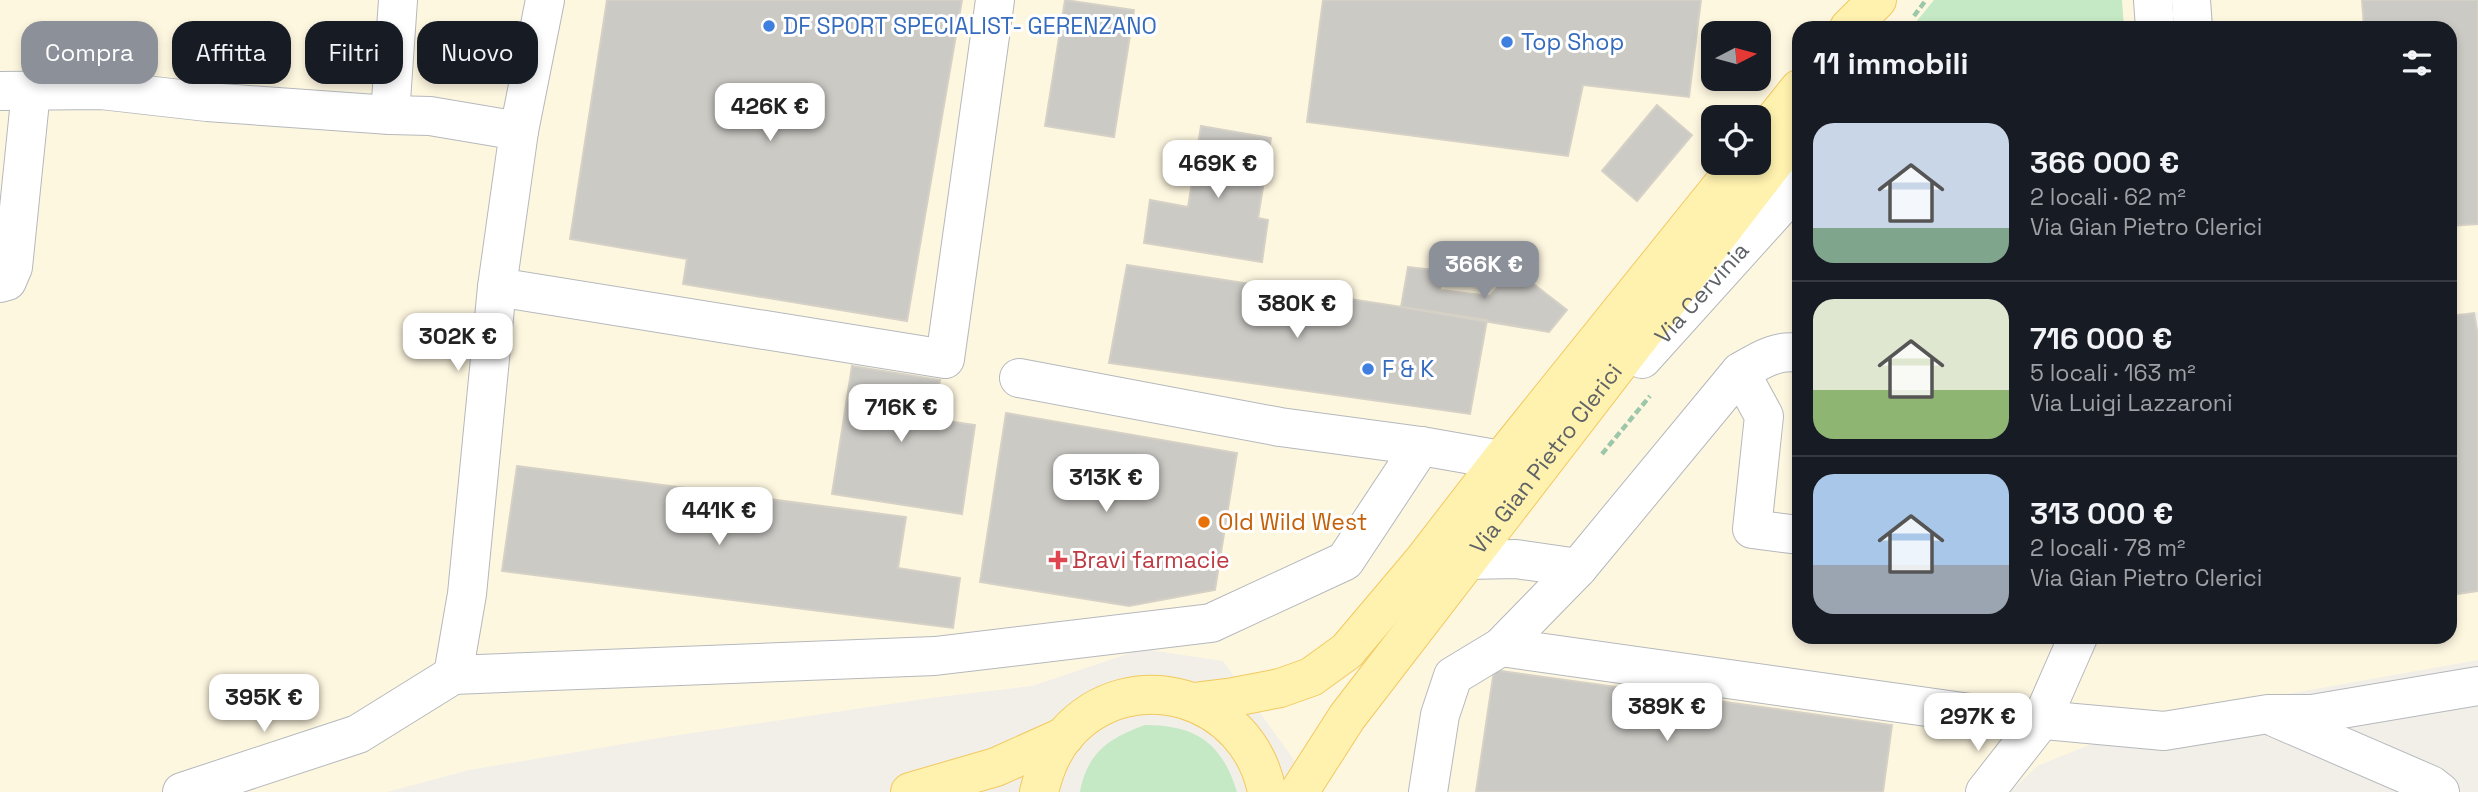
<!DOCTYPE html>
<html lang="it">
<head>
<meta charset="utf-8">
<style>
	body { margin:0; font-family:"Space Grotesk",sans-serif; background:#20242c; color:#f1f3f6; height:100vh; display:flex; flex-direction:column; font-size:26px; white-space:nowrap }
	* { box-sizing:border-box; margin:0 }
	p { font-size:23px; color:#9ea1a6 }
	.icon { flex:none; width:38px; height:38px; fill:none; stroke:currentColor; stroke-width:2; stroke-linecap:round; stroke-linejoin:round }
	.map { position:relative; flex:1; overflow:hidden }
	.panel { position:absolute; left:1792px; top:21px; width:665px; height:623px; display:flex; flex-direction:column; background:#171b24; border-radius:21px; box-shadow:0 4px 10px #0003 }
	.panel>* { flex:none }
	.guide { position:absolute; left:21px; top:21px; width:665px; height:63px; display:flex; gap:14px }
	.needle { width:46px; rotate:84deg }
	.fabs { position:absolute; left:1701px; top:21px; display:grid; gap:14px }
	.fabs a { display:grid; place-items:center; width:70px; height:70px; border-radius:14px; background:#171b24; box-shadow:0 4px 10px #0003; font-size:35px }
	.price { position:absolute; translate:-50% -60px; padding:0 16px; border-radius:14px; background:#fff; color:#222; font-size:23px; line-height:46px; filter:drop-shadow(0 2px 4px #0008) }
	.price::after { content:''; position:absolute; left:50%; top:42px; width:21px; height:16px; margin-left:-10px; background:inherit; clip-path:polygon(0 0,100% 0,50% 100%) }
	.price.on { background:#8c9099; color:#fff }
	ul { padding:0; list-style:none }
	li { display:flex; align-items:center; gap:21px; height:175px; padding:0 21px }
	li+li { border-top:2px solid #363941 }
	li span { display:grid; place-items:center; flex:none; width:196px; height:140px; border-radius:21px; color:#555 }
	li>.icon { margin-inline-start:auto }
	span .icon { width:84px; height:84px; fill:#fffc; stroke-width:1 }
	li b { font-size:30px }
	h2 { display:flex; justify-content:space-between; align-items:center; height:84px; padding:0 21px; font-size:30px }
	.chip { padding:0 24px; border-radius:21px; background:#171b24; box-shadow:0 4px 10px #0003; font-size:24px; line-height:63px }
	.chip.on { background:#8c9099; color:#fff }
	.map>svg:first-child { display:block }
	.commercial { fill:#fef7e0; fill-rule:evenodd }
	.green { fill:#c5e8c5 }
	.building { fill:#cccac5; stroke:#d6d1c6; stroke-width:2 }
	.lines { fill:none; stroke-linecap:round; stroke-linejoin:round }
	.minor-casing { stroke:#b5b8bc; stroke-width:40 }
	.major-casing { stroke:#f2c960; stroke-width:40 }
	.path { stroke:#9cc7a9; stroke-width:4.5; stroke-dasharray:7 3.5; stroke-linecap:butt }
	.minor { stroke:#fff; stroke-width:38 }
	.major { stroke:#fff2af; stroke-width:38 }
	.shop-dot { fill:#3f7fe0; stroke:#fff; stroke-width:2.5 }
	.food-dot { fill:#e8710a; stroke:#fff; stroke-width:2.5 }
	.health-dot { fill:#e0444e; stroke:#fff; stroke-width:2.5 }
	.labels { text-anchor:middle; stroke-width:6; stroke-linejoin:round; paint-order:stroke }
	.shop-label { font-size:23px; fill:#366cbe; stroke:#fff; text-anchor:start }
	.street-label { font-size:23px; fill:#5f6368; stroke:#fff }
	.food-label { font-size:23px; fill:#c56008; stroke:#fff; text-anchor:start }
	.health-label { font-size:23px; fill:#be3a42; stroke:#fff; text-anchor:start }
</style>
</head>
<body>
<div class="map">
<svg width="2478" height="792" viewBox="0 0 2478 792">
	<rect width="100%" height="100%" fill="#f1efe8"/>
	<path class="commercial" d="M0,0h2478v312l-4,1 4,23v324l-319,57 -122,49 -27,26h-693l-94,-131 -81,-12 -110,37 -94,11 -273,40 -196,33 -82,22h-387zM1799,28h651v609h-651zM1713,33h46v46h-46zM1713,117h46v46h-46z"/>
	<path class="green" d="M1934,0h188l2,28h-213z
		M1145,725c51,0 77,18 92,67h-157c7,-39 29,-54 65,-67z"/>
	<path class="building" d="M607,0h355l-55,321 -224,-37 4,-25 -117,-20z
		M1065,0l69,10 -20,127 -69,-11z
		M1323,0h378l-12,97 -106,-12 -15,71 -261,-34z
		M2362,0h116v224l-28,2v-198h-86z
		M1657,105l35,30 -55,66 -35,-30z
		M1201,126l70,12 -13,80 10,2 -6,42 -118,-19 6,-43 38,7z
		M1127,265l360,55 -17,94 -361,-51z
		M1408,267l36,4 -4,19 50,6 24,-27 53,41 -18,22 -148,-25z
		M2474,313l4,23v255l-28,4v-279z
		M852,366l88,14 -6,39 41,6 -13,89 -130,-20z
		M1006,413l231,40 -22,137 -86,16 -149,-24z
		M517,466l389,51 -8,51 62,10 -7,50 -451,-57z
		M1494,670l398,55 -9,67h-407z"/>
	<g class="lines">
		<defs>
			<g id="minor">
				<path d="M2153,0l2,28"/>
				<path d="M2191,0l2,28"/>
				<path d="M0,91l101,-1 106,12 183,13 40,1 89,15"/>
				<path d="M390,115l8,-115"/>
				<path d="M0,283l7,-2 6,-14 18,-176"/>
				<path d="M497,287l448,72 50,-359"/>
				<path id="s1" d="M1642,359l157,-174"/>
				<path d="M1740,372l24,44 -12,113 47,6"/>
				<path d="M1019,378l261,49 141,19 80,14"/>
				<path d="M1466,560l50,-1 62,9"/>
				<path d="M1501,647l476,67 187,17 104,-17h44l166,-28"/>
				<path d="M453,675l482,-19 276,-33 134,-62 76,-115"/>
				<path d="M2276,718l155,67 9,7"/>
				<path d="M182,792l176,-58 95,-59 14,-81 30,-307 22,-156 26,-131"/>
				<path d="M1428,792l12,-77 13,-39 48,-29 77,-79 162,-196c19,-11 37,-23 59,-19"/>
				<path d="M1985,792l57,-73 36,-82"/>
			</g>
			<g id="major">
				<path d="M1849,28l28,-28"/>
				<path d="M1759,139l40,-50"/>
				<path d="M1193,702l41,-5 46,-9 31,-11 36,-26 76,-90 78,-101 239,-297"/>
				<path d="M910,792l86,-25 69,-31"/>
				<path d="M1039,792c5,-21 12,-41 27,-58 66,-74 183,-37 201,58"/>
				<path id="s2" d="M1299,792l48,-75 452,-587"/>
			</g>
		</defs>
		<use href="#minor" class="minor-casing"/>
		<use href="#major" class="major-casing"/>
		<path class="path" d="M1914,16l12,-16
			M1602,454l48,-58"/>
		<use href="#minor" class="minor"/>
		<use href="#major" class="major"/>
	</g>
	<g class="shop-dot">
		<circle cx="769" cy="26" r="7"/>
		<circle cx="1507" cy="42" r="7"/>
		<circle cx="1368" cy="369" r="7"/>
	</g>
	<circle class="food-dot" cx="1204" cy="522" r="7"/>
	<path class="health-dot" d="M1054.5 549.5h7v7h7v7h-7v7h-7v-7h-7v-7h7z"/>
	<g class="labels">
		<g class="shop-label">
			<text x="783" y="34">DF SPORT SPECIALIST- GERENZANO</text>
			<text x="1521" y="50">Top Shop</text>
			<text x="1382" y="377">F &amp; K</text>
		</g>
		<g class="street-label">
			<text dy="8" stroke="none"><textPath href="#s1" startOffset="89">Via Cervinia</textPath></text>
			<text dy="8" stroke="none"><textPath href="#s2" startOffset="415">Via Gian Pietro Clerici</textPath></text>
		</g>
		<g class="food-label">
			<text x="1218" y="530">Old Wild West</text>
		</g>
		<g class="health-label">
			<text x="1072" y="568">Bravi farmacie</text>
		</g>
	</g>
</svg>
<div class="fabs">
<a><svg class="needle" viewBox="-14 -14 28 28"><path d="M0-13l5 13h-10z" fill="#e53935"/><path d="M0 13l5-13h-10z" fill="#9ea1a6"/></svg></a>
<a><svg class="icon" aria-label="locate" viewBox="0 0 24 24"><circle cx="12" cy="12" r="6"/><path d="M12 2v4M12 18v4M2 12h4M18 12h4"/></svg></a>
</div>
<b class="price" style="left:770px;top:143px">426K €</b>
<b class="price" style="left:1218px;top:200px">469K €</b>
<b class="price on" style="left:1484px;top:301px">366K €</b>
<b class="price" style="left:1297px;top:340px">380K €</b>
<b class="price" style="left:458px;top:373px">302K €</b>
<b class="price" style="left:901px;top:444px">716K €</b>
<b class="price" style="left:1106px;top:514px">313K €</b>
<b class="price" style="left:719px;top:547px">441K €</b>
<b class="price" style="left:264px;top:734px">395K €</b>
<b class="price" style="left:1667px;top:743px">389K €</b>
<b class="price" style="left:1978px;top:753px">297K €</b>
<div class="guide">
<a class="chip on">Compra</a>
<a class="chip">Affitta</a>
<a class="chip">Filtri</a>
<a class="chip">Nuovo</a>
</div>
<section class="panel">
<h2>11 immobili<svg class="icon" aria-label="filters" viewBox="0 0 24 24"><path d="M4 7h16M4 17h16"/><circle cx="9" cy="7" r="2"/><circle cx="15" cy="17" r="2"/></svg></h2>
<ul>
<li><span style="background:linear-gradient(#c9d6e8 75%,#7fa58c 0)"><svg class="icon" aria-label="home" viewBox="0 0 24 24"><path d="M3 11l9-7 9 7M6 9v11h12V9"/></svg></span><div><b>366 000 €</b><p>2 locali · 62 m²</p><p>Via Gian Pietro Clerici</p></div></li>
<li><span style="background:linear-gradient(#dfe7d0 65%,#8fb573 0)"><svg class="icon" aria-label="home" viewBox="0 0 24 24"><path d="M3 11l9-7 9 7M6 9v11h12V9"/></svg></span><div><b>716 000 €</b><p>5 locali · 163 m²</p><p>Via Luigi Lazzaroni</p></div></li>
<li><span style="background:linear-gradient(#a9c7e8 65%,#9aa5b1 0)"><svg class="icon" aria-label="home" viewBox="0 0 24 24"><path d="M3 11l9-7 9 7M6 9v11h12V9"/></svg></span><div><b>313 000 €</b><p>2 locali · 78 m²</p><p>Via Gian Pietro Clerici</p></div></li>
</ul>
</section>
</div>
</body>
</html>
